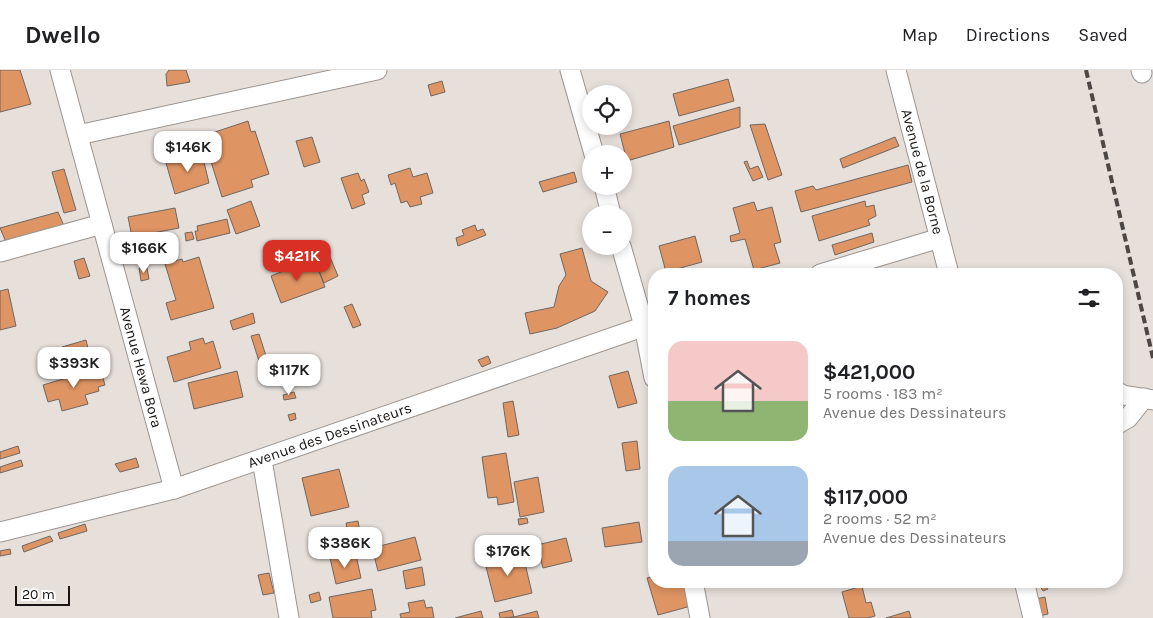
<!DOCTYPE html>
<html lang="en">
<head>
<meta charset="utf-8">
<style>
	body { margin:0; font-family:Karla,sans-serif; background:#f2f2f2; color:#202124; height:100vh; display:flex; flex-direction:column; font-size:19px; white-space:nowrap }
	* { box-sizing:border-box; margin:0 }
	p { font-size:16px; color:#757577 }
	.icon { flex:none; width:28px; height:28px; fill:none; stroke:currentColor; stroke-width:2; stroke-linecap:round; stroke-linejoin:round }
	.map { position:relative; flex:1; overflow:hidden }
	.details { position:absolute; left:648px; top:198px; width:475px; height:320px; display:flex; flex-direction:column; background:#fff; border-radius:20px; box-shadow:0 2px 8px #0003 }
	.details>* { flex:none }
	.controls { position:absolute; left:582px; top:15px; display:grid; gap:10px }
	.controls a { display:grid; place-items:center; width:50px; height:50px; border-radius:50%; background:#fff; box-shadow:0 2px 8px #0003; font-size:25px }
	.scale { position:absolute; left:15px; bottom:12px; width:55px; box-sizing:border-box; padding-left:5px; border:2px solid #181514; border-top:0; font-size:14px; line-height:18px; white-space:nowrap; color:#181514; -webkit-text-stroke:4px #fff; paint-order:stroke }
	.price { position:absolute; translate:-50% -42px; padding:0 11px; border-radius:10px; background:#fff; color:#222; font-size:16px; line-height:32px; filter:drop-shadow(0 1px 2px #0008) }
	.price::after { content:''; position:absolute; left:50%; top:30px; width:15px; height:11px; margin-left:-8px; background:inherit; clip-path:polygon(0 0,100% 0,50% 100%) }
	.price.selected { background:#d93025; color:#fff }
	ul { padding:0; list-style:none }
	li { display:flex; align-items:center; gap:15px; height:125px; padding:0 20px }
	li span { display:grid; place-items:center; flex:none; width:140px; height:100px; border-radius:15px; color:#555 }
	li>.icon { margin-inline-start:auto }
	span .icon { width:60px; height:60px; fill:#fffc; stroke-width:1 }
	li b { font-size:21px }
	h2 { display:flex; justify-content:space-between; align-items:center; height:60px; padding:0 20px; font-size:21px }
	header { display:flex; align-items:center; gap:30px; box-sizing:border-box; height:70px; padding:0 25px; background:#fff; border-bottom:1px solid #e0e0e0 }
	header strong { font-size:24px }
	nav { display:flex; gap:28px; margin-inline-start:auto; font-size:18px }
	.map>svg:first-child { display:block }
	.building { fill:#df9463; stroke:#6e6763 }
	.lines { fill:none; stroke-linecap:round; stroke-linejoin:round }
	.street-casing { stroke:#9c9591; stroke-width:21 }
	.street { stroke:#fff; stroke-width:19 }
	.rail { stroke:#4b4745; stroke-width:4; stroke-dasharray:8 4; stroke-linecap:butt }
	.labels { text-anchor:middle; stroke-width:4; stroke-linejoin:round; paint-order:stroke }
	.street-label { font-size:15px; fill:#181514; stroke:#fff }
</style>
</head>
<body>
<header>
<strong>Dwello</strong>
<nav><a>Map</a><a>Directions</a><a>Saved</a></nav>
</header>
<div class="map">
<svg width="1153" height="548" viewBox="0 0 1153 548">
	<rect width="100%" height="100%" fill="#e7dfda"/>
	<path class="building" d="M0,0h20l11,34 -31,8z
		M169,0h17l4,12 -23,4 -1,-12z
		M728,9l6,22 -55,15 -6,-22z
		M442,11l3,11 -14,4 -3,-11z
		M740,37v20l-61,18 -6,-19z
		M248,51l3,11 4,-1 14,43 -18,6 2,7 -31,10 -19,-61z
		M669,51l5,26 -47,14 -7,-27z
		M765,54l17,51 -14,5 -18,-55z
		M312,67l8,25 -16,5 -8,-26z
		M895,67l4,9 -56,22 -3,-9z
		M202,84l7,29 -34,11 -9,-31z
		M747,91l3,8 8,-3 5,11 -10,4 -9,-19z
		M908,95l4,17 -111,30 -6,-21 18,-5 3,4z
		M410,98l3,9 14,-4 6,20 -13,4 2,7 -12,3 -3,-6 -6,2 -6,-20 -4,2 -3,-10z
		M64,99l12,41 -12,3 -12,-41z
		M574,102l3,10 -34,10 -4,-10z
		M358,103l3,8 3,-2 5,13 -7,3 3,9 -13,5 -11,-31z
		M251,131l9,25 -24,8 -9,-24z
		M865,131l1,6 8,-2 2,11 -8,4 2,5 -51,16 -7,-25z
		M754,132l3,9 15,-4 9,35 -7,2 6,19 -26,7 -9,-31 -14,3 -1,-6 10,-3 -7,-25z
		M175,138l4,20 -47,9 -4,-20z
		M58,142l6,14 -58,16 -6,-14z
		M227,149l3,14 -33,8 -2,-10h3l-1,-5z
		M475,155l2,6 6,-2 3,6 -28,11 -2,-8 8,-3 -2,-5z
		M192,162l2,7 -8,2 -1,-8z
		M872,163l2,9 -39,13 -3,-10z
		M695,166l7,26 -36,10 -7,-26z
		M582,178l9,33 17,11 -13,19 -38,17 -27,6 -5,-21 29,-6 5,-21 7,-11 -6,-21z
		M199,187l15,51 -43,12 -5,-17 10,-3 -11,-36 17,-5 1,3z
		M330,187l8,19 -14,7 -8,-20z
		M84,188l6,18 -11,3 -5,-18z
		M316,194l9,23 -44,16 -10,-27 27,-11 4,5z
		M139,198h8l2,11 -8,2z
		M8,219l8,37 -16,4v-39z
		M352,234l9,21 -8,3 -9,-21z
		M253,243l2,10 -22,7 -3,-9z
		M259,264l8,25 -8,2 -8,-25z
		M203,268l2,6 8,-3 8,27 -47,14 -7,-25 24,-7 -2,-8z
		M86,270l5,21 -22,6 1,3 -11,3 -5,-18 9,-2 -1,-6z
		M488,286l3,7 -9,4 -4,-7z
		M93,300l1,3 7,-2 4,14 -7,2 1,4 -14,4 3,9 -26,7 -3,-12 -11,3 -5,-17z
		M237,301l6,26 -49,12 -6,-26z
		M628,301l9,32 -19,5 -9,-32z
		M294,322l2,6 -12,2 -1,-5z
		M513,331l6,34 -11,2 -5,-34z
		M295,343l1,6 -6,2 -2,-6z
		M637,371l3,28 -14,2 -4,-28z
		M18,376l2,7 -20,6v-7z
		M506,383l8,49 -16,3 -1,-8 -9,1 -6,-41z
		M136,388l3,9 -19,5 -5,-8z
		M21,390l2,6 -23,7v-6z
		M339,399l10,38 -38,9 -9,-38z
		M538,407l6,35 -24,5 -6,-35z
		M527,448l1,5 -9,2 -1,-6z
		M358,451l3,17 -12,2 -3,-17z
		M639,452l3,20 -37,5 -3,-19z
		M85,454l2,7 -27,8 -2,-6z
		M50,466l3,5 -29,11 -2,-6z
		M415,467l6,23 -43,11 -6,-23z
		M566,468l6,23 -29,7 -6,-23z
		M10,479l1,5 -11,2v-5z
		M506,484l1,4 16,-3 9,38 -37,9 -11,-43z
		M356,485l5,23 -25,6 -6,-26 11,-2v2z
		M422,497l3,18 -19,4 -3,-18z
		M269,503l5,20 -11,2 -5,-20z
		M654,506v5h29l8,25 -33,9 -11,-37z
		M1037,511h6l5,8 -5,2z
		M862,516l4,17 5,-1 4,14 -8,2h-18l-7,-26z
		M372,519l4,21 -5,1 1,7h-39l-4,-21z
		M319,522l2,8 -10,3 -2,-8z
		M1045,527l3,17 -9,2 -3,-17z
		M424,530l2,8 6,-1 2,11h-33l-1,-4 10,-2 -2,-9z
		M512,540l2,7 -14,1 -1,-5z
		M481,541l2,7h-28z
		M537,541l2,7h-30l5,-1z
		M909,541l2,7h-25z"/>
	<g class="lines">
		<defs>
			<g id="street">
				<path id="s1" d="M60,0l114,419"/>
				<path d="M570,0l24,84"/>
				<path id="s2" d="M896,0l53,204"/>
				<path d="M1141,0l1,3"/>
				<path d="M78,65l299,-65"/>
				<path d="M604,116l7,28"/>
				<path d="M621,176l23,80 10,52"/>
				<path d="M0,182l102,-28"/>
				<path d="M820,204l120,-36"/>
				<path d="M1116,321l7,4 30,5"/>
				<path d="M1116,355l12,-7 16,-20"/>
				<path d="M262,390l27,158"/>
				<path id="s3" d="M0,462l174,-43 480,-166"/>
				<path d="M693,511l7,37"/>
				<path d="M1024,511l9,37"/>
			</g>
		</defs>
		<use href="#street" class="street-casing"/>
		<use href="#street" class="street"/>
		<path class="rail" d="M1086,0l67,288"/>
	</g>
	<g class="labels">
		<g class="street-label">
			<text dy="5" stroke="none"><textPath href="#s2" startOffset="105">Avenue de la Borne</textPath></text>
			<text dy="5" stroke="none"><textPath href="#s1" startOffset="308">Avenue Hewa Bora</textPath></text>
			<text dy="5" stroke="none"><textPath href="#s3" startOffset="344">Avenue des Dessinateurs</textPath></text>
		</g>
	</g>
</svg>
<div class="controls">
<a><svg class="icon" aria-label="locate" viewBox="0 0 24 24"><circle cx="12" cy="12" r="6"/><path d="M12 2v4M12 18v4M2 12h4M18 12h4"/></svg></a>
<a>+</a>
<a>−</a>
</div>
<div class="scale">20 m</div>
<b class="price" style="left:188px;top:103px">$146K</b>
<b class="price" style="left:144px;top:204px">$166K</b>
<b class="price selected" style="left:297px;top:212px">$421K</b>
<b class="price" style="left:74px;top:319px">$393K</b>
<b class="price" style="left:289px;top:326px">$117K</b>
<b class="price" style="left:345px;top:499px">$386K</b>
<b class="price" style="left:508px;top:507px">$176K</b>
<section class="details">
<h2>7 homes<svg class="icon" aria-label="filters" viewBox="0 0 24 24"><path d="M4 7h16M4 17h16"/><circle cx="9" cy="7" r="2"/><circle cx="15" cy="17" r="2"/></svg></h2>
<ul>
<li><span style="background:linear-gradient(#f6c9c9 60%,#8fb573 0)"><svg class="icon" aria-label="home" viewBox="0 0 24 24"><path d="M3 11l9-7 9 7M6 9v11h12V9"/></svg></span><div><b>$421,000</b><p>5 rooms · 183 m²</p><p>Avenue des Dessinateurs</p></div></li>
<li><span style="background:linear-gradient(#a9c7e8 75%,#9aa5b1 0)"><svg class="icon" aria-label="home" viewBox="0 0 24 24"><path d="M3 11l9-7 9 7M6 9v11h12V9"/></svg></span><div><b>$117,000</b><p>2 rooms · 52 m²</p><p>Avenue des Dessinateurs</p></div></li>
</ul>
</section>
</div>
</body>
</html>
